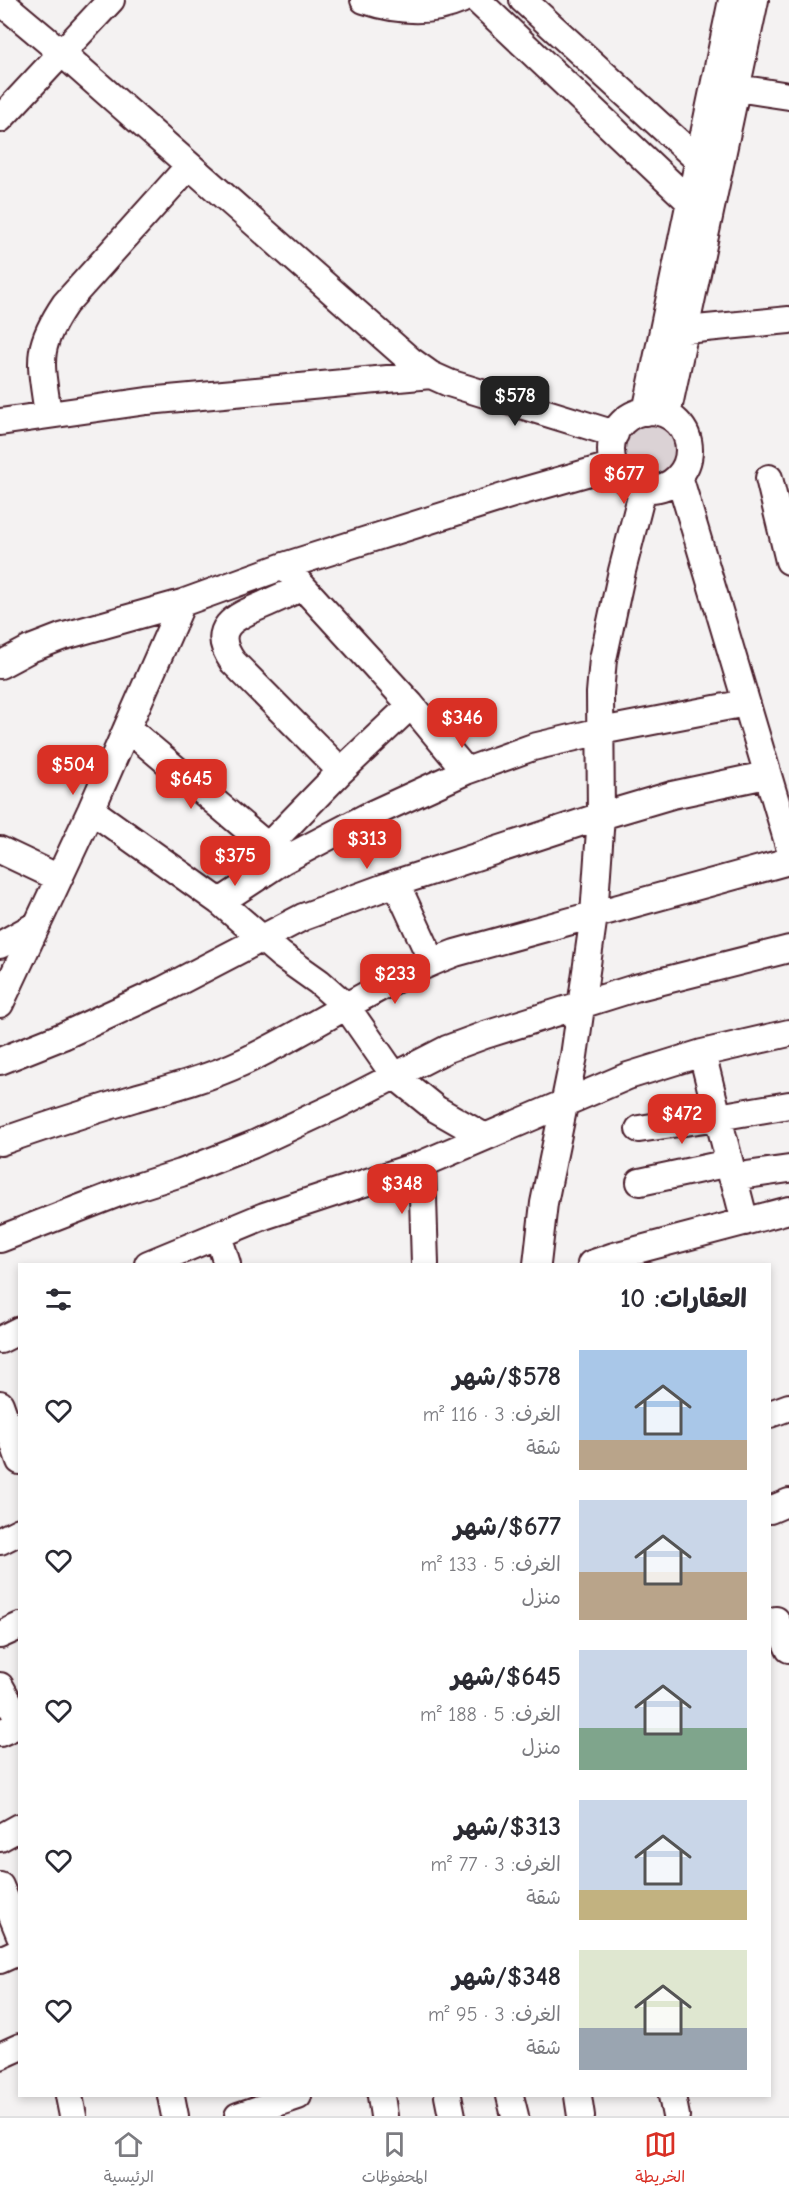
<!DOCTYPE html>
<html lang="ar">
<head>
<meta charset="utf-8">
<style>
	body { margin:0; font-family:"Comic Neue","Playpen Sans Arabic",sans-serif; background:#f7f7f7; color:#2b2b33; direction:rtl; height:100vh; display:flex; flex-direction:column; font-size:22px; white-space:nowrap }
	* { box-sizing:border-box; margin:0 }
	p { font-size:20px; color:#7c7c81 }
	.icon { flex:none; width:33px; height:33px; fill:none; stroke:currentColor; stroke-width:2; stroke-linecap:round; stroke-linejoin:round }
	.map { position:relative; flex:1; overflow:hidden; direction:ltr }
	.details { position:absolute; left:18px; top:1263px; width:753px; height:834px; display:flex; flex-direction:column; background:#fff; border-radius:0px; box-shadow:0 3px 9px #0003; direction:rtl }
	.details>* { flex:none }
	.price { position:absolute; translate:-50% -51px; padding:0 14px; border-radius:12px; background:#d93025; color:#fff; font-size:20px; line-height:39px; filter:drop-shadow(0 2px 3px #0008) }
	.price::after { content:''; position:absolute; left:50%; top:36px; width:18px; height:14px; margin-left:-9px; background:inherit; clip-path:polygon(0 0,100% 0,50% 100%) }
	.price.active { background:#222; color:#fff }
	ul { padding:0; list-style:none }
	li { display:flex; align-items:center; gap:18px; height:150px; padding:0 24px }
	li span { display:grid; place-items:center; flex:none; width:168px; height:120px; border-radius:0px; color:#555 }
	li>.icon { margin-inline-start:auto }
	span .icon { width:72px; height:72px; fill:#fffc; stroke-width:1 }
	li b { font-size:26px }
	h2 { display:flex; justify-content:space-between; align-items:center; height:72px; padding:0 24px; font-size:26px }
	.dock { display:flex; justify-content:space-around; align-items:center; height:84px; border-top:2px solid #e1e1e2; background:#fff; font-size:16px; color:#7c7c81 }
	.dock a { display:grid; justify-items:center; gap:3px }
	.dock .active { color:#d93025 }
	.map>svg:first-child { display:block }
	.green { fill:#dbd2d5; stroke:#927880; stroke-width:1.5 }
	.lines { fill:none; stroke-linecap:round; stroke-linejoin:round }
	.minor-casing { stroke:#4a1f2b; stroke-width:30 }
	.minor { stroke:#fff; stroke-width:26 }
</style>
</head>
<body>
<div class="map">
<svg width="789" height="2116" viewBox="0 0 789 2116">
	<rect width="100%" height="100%" fill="#f4f2f2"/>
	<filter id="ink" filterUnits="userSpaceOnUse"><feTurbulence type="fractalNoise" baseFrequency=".0167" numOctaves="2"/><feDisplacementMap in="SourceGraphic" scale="12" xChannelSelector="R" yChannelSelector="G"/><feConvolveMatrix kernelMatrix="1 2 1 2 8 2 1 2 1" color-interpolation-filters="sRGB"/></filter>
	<g filter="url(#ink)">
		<path class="green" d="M623 449a27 27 0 1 1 54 0a27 27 0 1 1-54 0Z"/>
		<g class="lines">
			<defs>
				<path id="minor" d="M364,0c33,11 65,14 97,0
					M477,0l213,202
					M523,0l175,160
					M0,1l62,52 348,307 21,15 18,8 166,51
					M737,88l52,8
					M0,119l111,-119
					M686,330l103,-10
					M611 450a39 39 0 1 1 78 0a39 39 0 1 1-78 0Z
					M646,412l86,-412
					M48,414c-7,-52 -14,-64 17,-110l124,-138
					M667,415l88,-415
					M0,422l147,-21 284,-26
					M679,476l110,370
					M769,478l20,83
					M292,575l119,130 55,66
					M303,587c-13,6 -27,12 -40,18 -29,12 -54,23 -30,57l108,109
					M0,665l30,-16 31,-12 121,-34 102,-37 232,-73 98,-28
					M127,728l157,132
					M91,810l129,92 61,53 38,27 27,24 48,69 42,34 49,28
					M268,846l73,-75 70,-66
					M0,850l59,28
					M396,883l36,78
					M220,902l64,-42 88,-46 94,-43 67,-24 68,-16 145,-28
					M0,945l36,-20
					M0,1004l91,-194 91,-207
					M702,1053l16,64 71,-12
					M0,1061l63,-25 100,-46 140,-73 93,-34 205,-67 71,-21 94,-20
					M639,1129l79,-12 27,105
					M0,1142c45,-16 89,-30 135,-44 36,-10 74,-20 108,-36 72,-34 137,-81 212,-109l334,-92
					M422,1164l3,100
					M732,1177l57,-8
					M640,1182l89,-19
					M218,1235l9,29
					M0,1239l124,-48 57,-18 71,-28 86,-40 109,-56 38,-14 150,-47 154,-39
					M148,1264l116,-48 158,-52 206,-88 74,-23 87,-20
					M537,1264l7,-61 30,-147 20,-141 7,-99 -1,-123 3,-34 19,-88 21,-82
					M591,1264l23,-8 175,-46
					M0,1340l20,-10
					M0,1404l20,57
					M770,1414l19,-7
					M770,1510l19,-8
					M0,1541l20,-10
					M776,1620l13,29
					M0,1635l20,-9
					M0,1686l20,36
					M0,1733l20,-9
					M0,1838l20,-11
					M0,1886l20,49
					M0,1960l20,-9
					M0,2056l20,-9
					M69,2096l4,20
					M171,2096l4,20
					M381,2096l3,20
					M448,2096l4,20
					M510,2096l5,20
					M578,2096l3,20
					M672,2096l4,20
					M238,2116l60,-20"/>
			</defs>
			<use href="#minor" class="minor-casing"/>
			<use href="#minor" class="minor"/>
		</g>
	</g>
</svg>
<b class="price active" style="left:515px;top:427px">$578</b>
<b class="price" style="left:624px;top:505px">$677</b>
<b class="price" style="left:462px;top:749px">$346</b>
<b class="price" style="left:73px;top:796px">$504</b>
<b class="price" style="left:191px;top:810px">$645</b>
<b class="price" style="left:367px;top:870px">$313</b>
<b class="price" style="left:235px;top:887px">$375</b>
<b class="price" style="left:395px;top:1005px">$233</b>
<b class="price" style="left:682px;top:1145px">$472</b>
<b class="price" style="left:402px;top:1215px">$348</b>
<section class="details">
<h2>العقارات: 10<svg class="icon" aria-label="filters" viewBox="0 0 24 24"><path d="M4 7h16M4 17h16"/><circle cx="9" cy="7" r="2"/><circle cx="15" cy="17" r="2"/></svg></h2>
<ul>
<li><span style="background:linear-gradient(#a9c7e8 75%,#b9a48a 0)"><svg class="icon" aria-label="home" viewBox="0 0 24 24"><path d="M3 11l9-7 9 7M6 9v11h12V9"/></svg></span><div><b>$578/شهر</b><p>الغرف: 3 · 116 m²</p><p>شقة</p></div><svg class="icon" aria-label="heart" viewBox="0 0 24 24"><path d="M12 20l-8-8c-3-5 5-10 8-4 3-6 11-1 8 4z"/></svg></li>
<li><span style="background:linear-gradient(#c9d6e8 60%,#b9a48a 0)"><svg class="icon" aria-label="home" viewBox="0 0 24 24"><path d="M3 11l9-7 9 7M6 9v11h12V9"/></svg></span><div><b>$677/شهر</b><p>الغرف: 5 · 133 m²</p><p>منزل</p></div><svg class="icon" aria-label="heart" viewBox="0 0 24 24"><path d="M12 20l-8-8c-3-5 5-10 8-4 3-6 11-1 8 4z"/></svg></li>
<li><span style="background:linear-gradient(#c9d6e8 65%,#7fa58c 0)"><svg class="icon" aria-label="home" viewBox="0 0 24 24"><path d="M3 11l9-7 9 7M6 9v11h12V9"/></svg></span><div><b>$645/شهر</b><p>الغرف: 5 · 188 m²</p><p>منزل</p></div><svg class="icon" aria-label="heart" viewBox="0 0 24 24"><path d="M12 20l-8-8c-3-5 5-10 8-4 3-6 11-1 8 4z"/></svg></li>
<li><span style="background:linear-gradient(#c9d6e8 75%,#c2b280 0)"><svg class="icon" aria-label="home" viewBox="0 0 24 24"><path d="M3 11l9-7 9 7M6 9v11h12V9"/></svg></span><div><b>$313/شهر</b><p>الغرف: 3 · 77 m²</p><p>شقة</p></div><svg class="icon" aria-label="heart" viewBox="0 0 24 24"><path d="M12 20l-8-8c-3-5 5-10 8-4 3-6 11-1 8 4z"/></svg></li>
<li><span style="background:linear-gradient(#dfe7d0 65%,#9aa5b1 0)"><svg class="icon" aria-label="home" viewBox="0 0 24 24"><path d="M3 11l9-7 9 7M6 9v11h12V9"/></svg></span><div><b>$348/شهر</b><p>الغرف: 3 · 95 m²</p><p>شقة</p></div><svg class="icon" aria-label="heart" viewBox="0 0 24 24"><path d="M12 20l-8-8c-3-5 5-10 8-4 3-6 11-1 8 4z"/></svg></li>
</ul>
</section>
</div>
<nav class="dock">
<a class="active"><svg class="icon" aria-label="map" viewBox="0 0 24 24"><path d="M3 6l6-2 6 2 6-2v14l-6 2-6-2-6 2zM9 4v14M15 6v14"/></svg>الخريطة</a>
<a><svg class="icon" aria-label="saved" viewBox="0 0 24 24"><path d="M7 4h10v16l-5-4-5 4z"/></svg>المحفوظات</a>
<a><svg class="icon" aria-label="home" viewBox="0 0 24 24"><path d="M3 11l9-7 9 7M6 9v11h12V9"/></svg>الرئيسية</a>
</nav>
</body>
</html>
